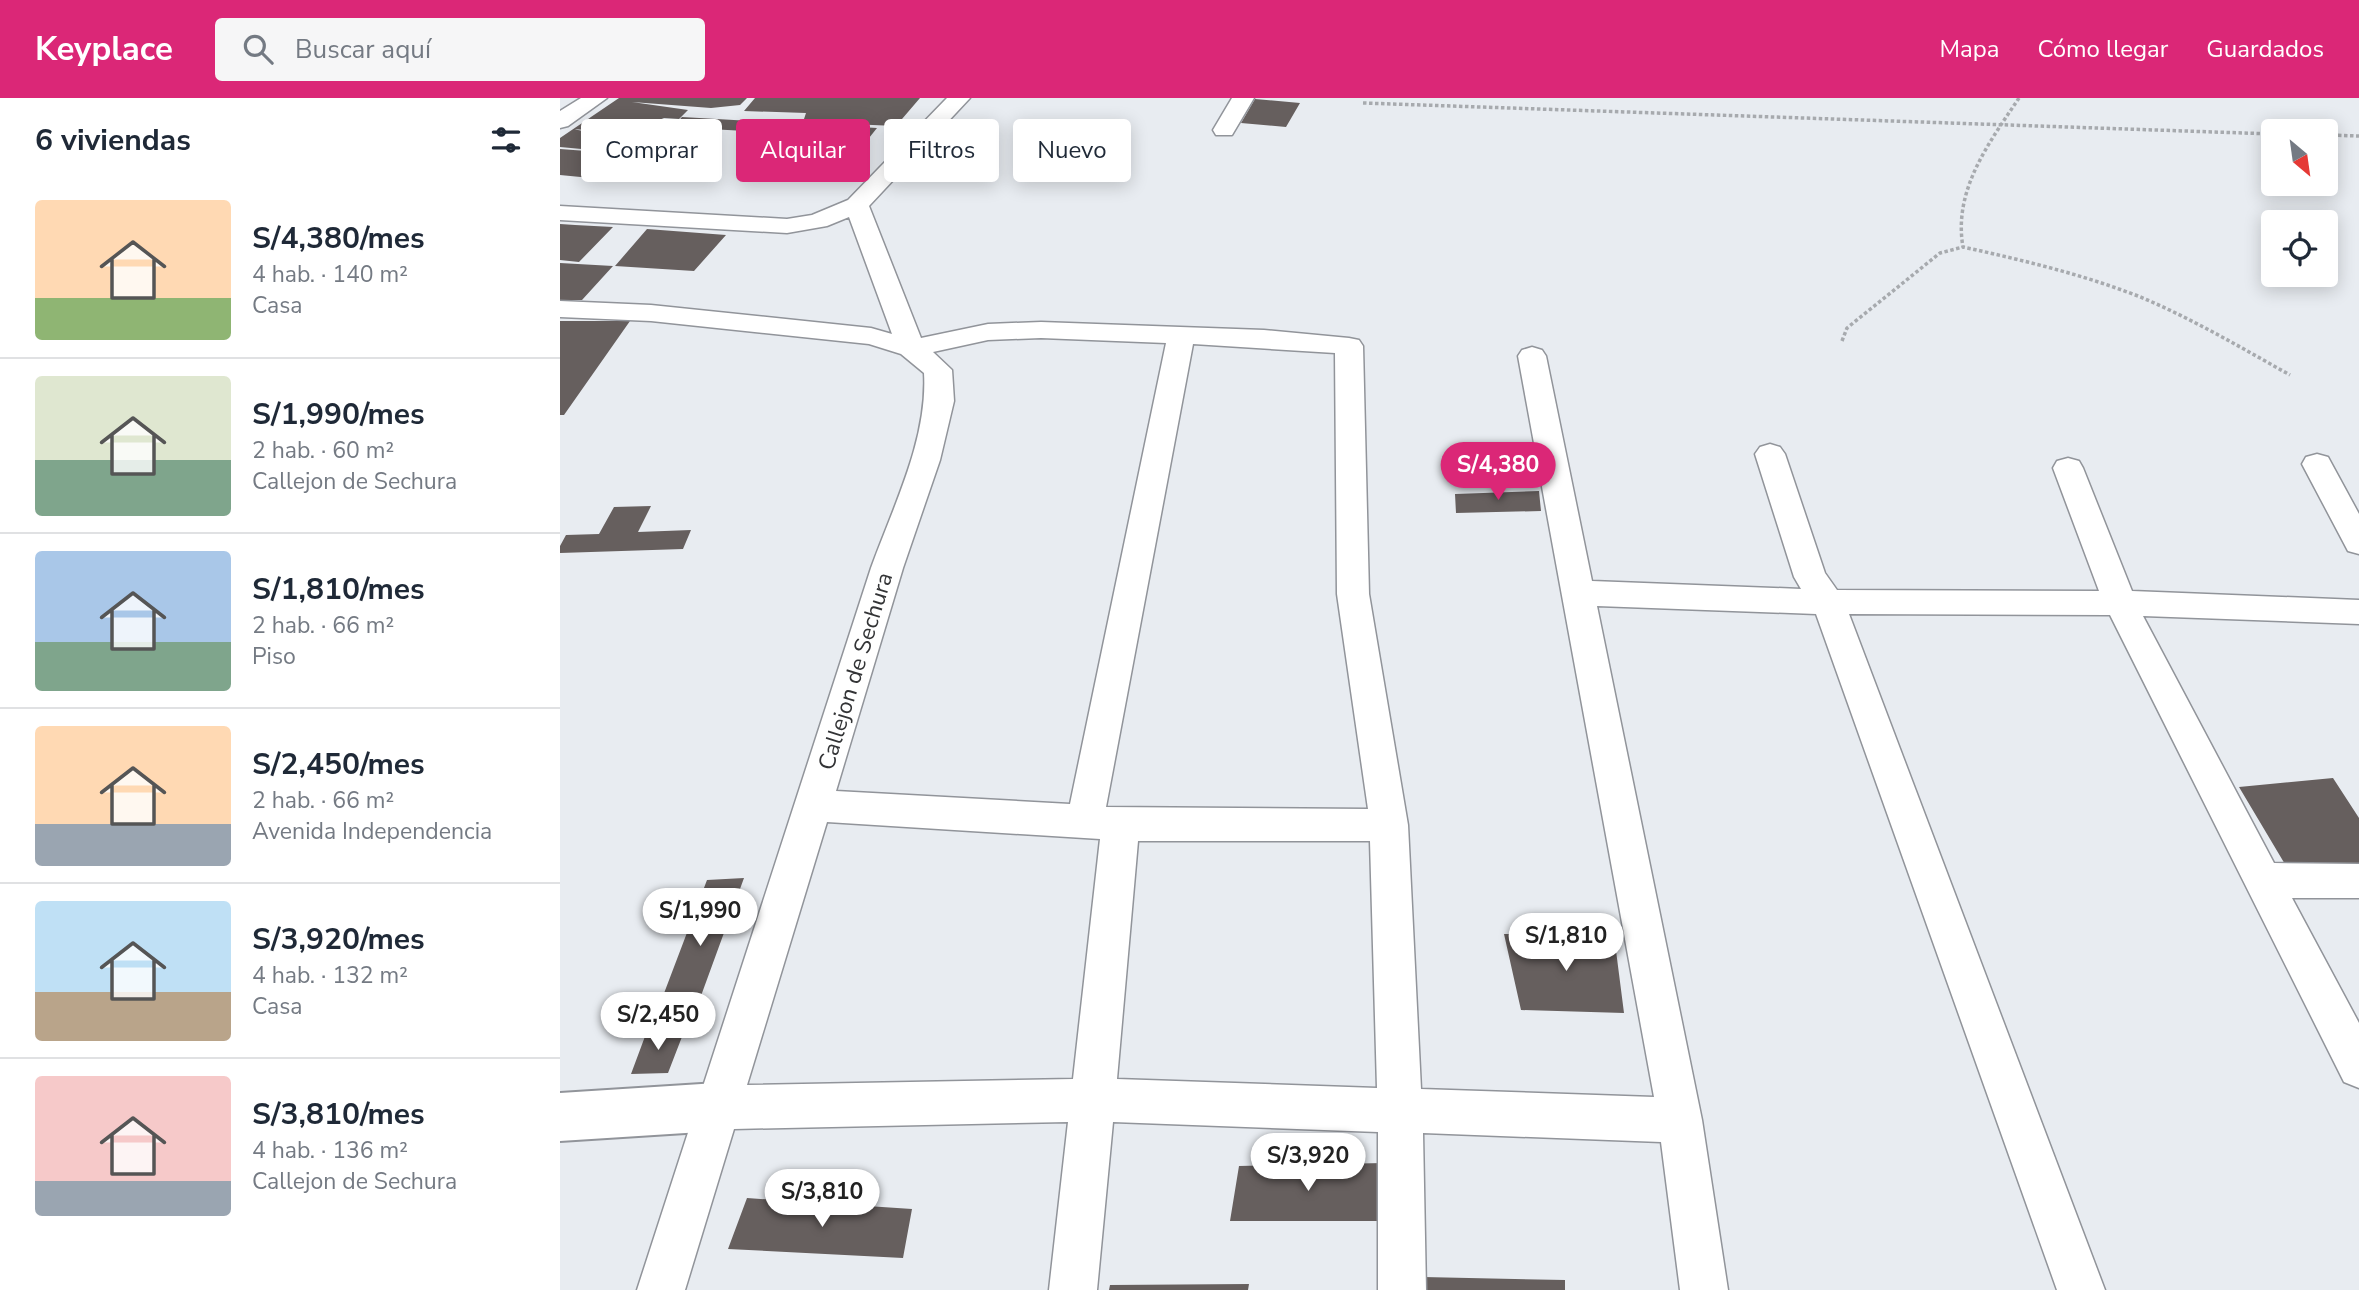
<!DOCTYPE html>
<html lang="es">
<head>
<meta charset="utf-8">
<style>
	body { margin:0; font-family:"Nunito Sans",sans-serif; background:#f6f6f7; color:#1f2937; height:100vh; display:flex; flex-direction:column; font-size:26px; white-space:nowrap }
	* { box-sizing:border-box; margin:0 }
	p { font-size:23px; color:#747a83 }
	.icon { flex:none; width:38px; height:38px; fill:none; stroke:currentColor; stroke-width:2; stroke-linecap:round; stroke-linejoin:round }
	.map { position:relative; flex:1; overflow:hidden }
	.details { display:flex; flex-direction:column; background:#fff; width:560px }
	.details>* { flex:none }
	.guide { position:absolute; left:21px; top:21px; width:665px; height:63px; display:flex; gap:14px }
	.needle { width:46px; rotate:151deg }
	.controls { position:absolute; left:1701px; top:21px; display:grid; gap:14px }
	.controls a { display:grid; place-items:center; width:77px; height:77px; border-radius:7px; background:#fff; box-shadow:0 4px 18px #0003; font-size:35px }
	.price { position:absolute; translate:-50% -60px; padding:0 16px; border-radius:24px; background:#fff; color:#222; font-size:23px; line-height:46px; filter:drop-shadow(0 2px 4px #0008) }
	.price::after { content:''; position:absolute; left:50%; top:42px; width:21px; height:16px; margin-left:-10px; background:inherit; clip-path:polygon(0 0,100% 0,50% 100%) }
	.price.selected { background:#db2777; color:#fff }
	ul { padding:0; list-style:none }
	li { display:flex; align-items:center; gap:21px; height:175px; padding:0 35px }
	li+li { border-top:2px solid #e0e1e3 }
	li span { display:grid; place-items:center; flex:none; width:196px; height:140px; border-radius:7px; color:#555 }
	li>.icon { margin-inline-start:auto }
	span .icon { width:84px; height:84px; fill:#fffc; stroke-width:1 }
	li b { font-size:30px }
	h2 { display:flex; justify-content:space-between; align-items:center; height:84px; padding:0 35px; font-size:30px }
	.chip { padding:0 24px; border-radius:7px; background:#fff; box-shadow:0 4px 18px #0003; font-size:24px; line-height:63px }
	.chip.selected { background:#db2777; color:#fff }
	header { display:flex; align-items:center; gap:42px; box-sizing:border-box; height:98px; padding:0 35px; background:#db2777; color:#fff }
	header strong { font-size:33px }
	nav { display:flex; gap:38px; margin-inline-start:auto; font-size:24px }
	.search { width:490px; height:63px; background:#f6f6f7; display:flex; align-items:center; gap:18px; box-sizing:border-box; padding:0 24px; border-radius:7px; color:#747a83; font-size:26px }
	main { display:flex; flex:1; min-height:0 }
	.map>svg:first-child { display:block }
	.building { fill:#665f5e }
	.lines { fill:none; stroke-linecap:round; stroke-linejoin:round }
	.minor-casing { stroke:#91949a; stroke-width:3 }
	.tertiary-casing { stroke:#91949a; stroke-width:4 }
	.path { stroke:#a7aaae; stroke-width:3.5; stroke-dasharray:3.5 2.5; stroke-linecap:butt }
	.minor { fill:#fff; fill-rule:evenodd }
	.tertiary { fill:#fff; fill-rule:evenodd }
	.labels { text-anchor:middle; stroke-width:7; stroke-linejoin:round; paint-order:stroke }
	.street-label { font-size:23px; fill:#333436; stroke:#fff }
</style>
</head>
<body>
<header>
<strong>Keyplace</strong>
<div class="search"><svg class="icon" aria-label="search" viewBox="0 0 24 24"><circle cx="10" cy="10" r="6"/><path d="M15 15l6 6"/></svg>Buscar aquí</div>
<nav><a>Mapa</a><a>Cómo llegar</a><a>Guardados</a></nav>
</header>
<main>
<section class="details">
<h2>6 viviendas<svg class="icon" aria-label="filters" viewBox="0 0 24 24"><path d="M4 7h16M4 17h16"/><circle cx="9" cy="7" r="2"/><circle cx="15" cy="17" r="2"/></svg></h2>
<ul>
<li><span style="background:linear-gradient(#ffd9b3 70%,#8fb573 0)"><svg class="icon" aria-label="home" viewBox="0 0 24 24"><path d="M3 11l9-7 9 7M6 9v11h12V9"/></svg></span><div><b>S/4,380/mes</b><p>4 hab. · 140 m²</p><p>Casa</p></div></li>
<li><span style="background:linear-gradient(#dfe7d0 60%,#7fa58c 0)"><svg class="icon" aria-label="home" viewBox="0 0 24 24"><path d="M3 11l9-7 9 7M6 9v11h12V9"/></svg></span><div><b>S/1,990/mes</b><p>2 hab. · 60 m²</p><p>Callejon de Sechura</p></div></li>
<li><span style="background:linear-gradient(#a9c7e8 65%,#7fa58c 0)"><svg class="icon" aria-label="home" viewBox="0 0 24 24"><path d="M3 11l9-7 9 7M6 9v11h12V9"/></svg></span><div><b>S/1,810/mes</b><p>2 hab. · 66 m²</p><p>Piso</p></div></li>
<li><span style="background:linear-gradient(#ffd9b3 70%,#9aa5b1 0)"><svg class="icon" aria-label="home" viewBox="0 0 24 24"><path d="M3 11l9-7 9 7M6 9v11h12V9"/></svg></span><div><b>S/2,450/mes</b><p>2 hab. · 66 m²</p><p>Avenida Independencia</p></div></li>
<li><span style="background:linear-gradient(#bfe0f5 65%,#b9a48a 0)"><svg class="icon" aria-label="home" viewBox="0 0 24 24"><path d="M3 11l9-7 9 7M6 9v11h12V9"/></svg></span><div><b>S/3,920/mes</b><p>4 hab. · 132 m²</p><p>Casa</p></div></li>
<li><span style="background:linear-gradient(#f6c9c9 75%,#9aa5b1 0)"><svg class="icon" aria-label="home" viewBox="0 0 24 24"><path d="M3 11l9-7 9 7M6 9v11h12V9"/></svg></span><div><b>S/3,810/mes</b><p>4 hab. · 136 m²</p><p>Callejon de Sechura</p></div></li>
</ul>
</section>
<div class="map">
<svg width="1799" height="1192" viewBox="0 0 1799 1192">
	<rect width="100%" height="100%" fill="#e8ecf1"/>
	<path class="building" d="M59,0h128l-7,7 -29,3 -79,-6 56,8 -9,9 -15,-1 -12,5 -39,-3 -14,11 -26,-2 25,5 -9,5 83,5 -7,7h11l-5,7h10l-7,5 -24,-2 6,-5 -12,-1 -10,10 -28,-3 8,-10 -54,-5v-9z
		M195,0h165l-24,28 -93,-4 3,-9 -62,-2z
		M695,1l45,4 -14,24 -45,-4z
		M122,19l195,11 -8,10 -196,-11z
		M0,51l53,4 -16,15 49,3 -14,11 -72,-7z
		M281,53l20,2 -26,29 -25,-1 6,-7 -56,-4 14,-15 60,5z
		M0,126l15,1 38,2 -34,35 -19,-2z
		M87,131l79,6 -32,36 -79,-5z
		M0,165l53,3 -31,34h-22z
		M0,223h70l-66,94h-4z
		M979,393l2,20 -85,2 -1,-19z
		M91,408l-13,26 53,-2 -8,19 -123,4v-7l6,-11 33,-1 15,-27z
		M1773,680l26,40v51l-67,7 -53,-89z
		M184,780l-50,137 -39,2 52,-137z
		M944,836l110,1 10,78 -103,-3z
		M125,931l-17,44 -37,1 16,-43z
		M824,1065l-7,58h-147l9,-55z
		M187,1100l165,11 -9,49 -175,-9z
		M863,1179l142,3v10h-142z
		M689,1186l-1,6h-139l1,-5z"/>
	<g class="lines">
		<defs>
			<path id="minor" d="M21,0h26l-39,28 -8,2v-17z
				M387,0h23l-101,108 52,132 67,-14 53,-2 223,8 85,8 10,2 4,6 6,248 39,231 13,264 233,8 -136,-741 4,-6 10,-3 10,3 4,6 46,225 209,8 -7,-12 -39,-123 5,-7 10,-3 10,3 5,7 40,119 12,17 262,1 -46,-123 4,-7 11,-3 11,3 4,7 49,123 227,9v24l-216,-8 131,247 85,1v34h-67l67,125v65l-15,-6 -234,-467 -261,-1 256,676h-48l-241,-676 -219,-8 105,514 26,170h-48l-19,-148 -238,-9 3,157h-48v-158l-265,-10 -16,168h-48l19,-168 -334,7 -49,161h-48l234,-722c22,-61 57,-129 53,-195l-23,-19 -32,-10 -218,-23 -91,-4v-16l91,4 220,23 21,6 -43,-117 -22,9 -40,7 -227,-13v-14l227,13 25,-4 36,-15zM481,240l125,5 -96,461 -234,-13 67,-223 37,-108 14,-59 -2,-31 -19,-18 55,-12zM633,246l142,9 2,241 31,215 -262,-2zM267,724l273,17 -27,240 -326,6zM578,743h232l7,247 -260,-9z
				M672,0h22l-22,37h-16l-3,-5z
				M1757,356l11,3 31,57v40l-11,-3 -46,-87 4,-7z"/>
			<path id="tertiary" d="M157,985l17,7 7,17 -7,17 -17,7 -157,10v-48z"/>
		</defs>
		<use href="#minor" class="minor-casing"/>
		<use href="#tertiary" class="tertiary-casing"/>
		<path class="path" d="M1459,0c-30,45 -66,92 -56,149 59,13 118,27 175,49 53,22 102,51 152,79
			M803,5l910,31
			M1766,37l33,1
			M1282,243l5,-13 93,-75 23,-6"/>
		<use href="#minor" class="minor"/>
		<use href="#tertiary" class="tertiary"/>
	</g>
	<g class="labels">
		<g class="street-label">
			<text transform="translate(295 573) rotate(-73)" y="8">Callejon de Sechura</text>
		</g>
	</g>
</svg>
<div class="controls">
<a><svg class="needle" viewBox="-14 -14 28 28"><path d="M0-13l5 13h-10z" fill="#e53935"/><path d="M0 13l5-13h-10z" fill="#747a83"/></svg></a>
<a><svg class="icon" aria-label="locate" viewBox="0 0 24 24"><circle cx="12" cy="12" r="6"/><path d="M12 2v4M12 18v4M2 12h4M18 12h4"/></svg></a>
</div>
<b class="price selected" style="left:938px;top:404px">S/4,380</b>
<b class="price" style="left:140px;top:850px">S/1,990</b>
<b class="price" style="left:1006px;top:875px">S/1,810</b>
<b class="price" style="left:98px;top:954px">S/2,450</b>
<b class="price" style="left:748px;top:1095px">S/3,920</b>
<b class="price" style="left:262px;top:1131px">S/3,810</b>
<div class="guide">
<a class="chip">Comprar</a>
<a class="chip selected">Alquilar</a>
<a class="chip">Filtros</a>
<a class="chip">Nuevo</a>
</div>
</div>
</main>
</body>
</html>
